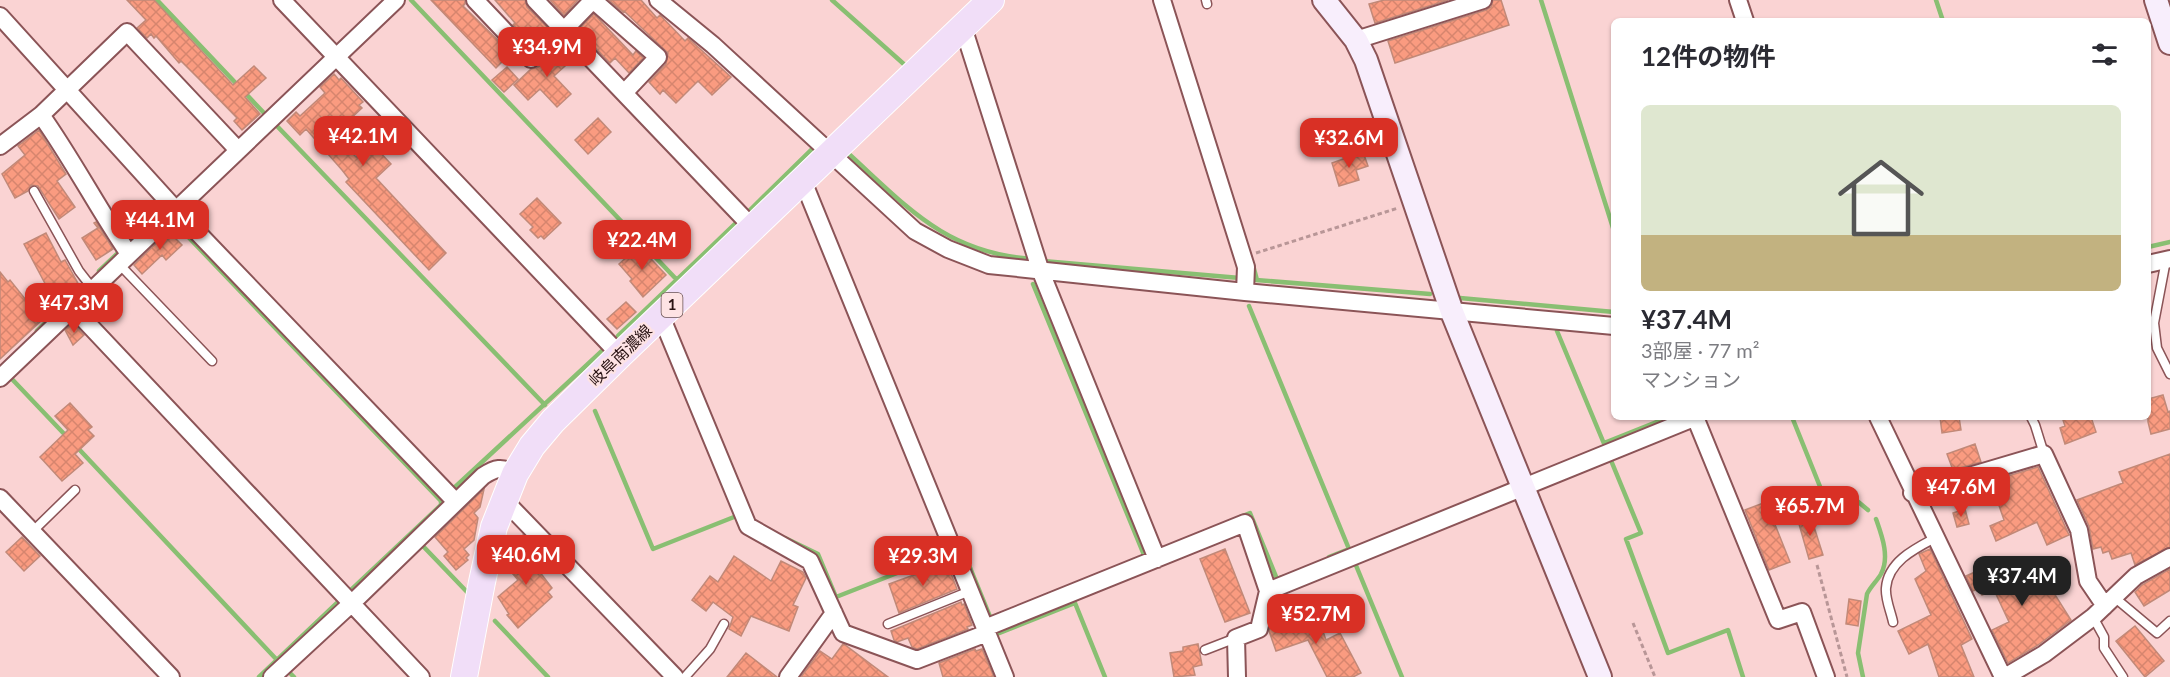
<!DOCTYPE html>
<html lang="ja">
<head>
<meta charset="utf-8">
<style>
	body { margin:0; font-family:Lato,"Noto Sans JP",sans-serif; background:#f2f2f3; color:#2b2b33; height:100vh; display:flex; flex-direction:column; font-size:22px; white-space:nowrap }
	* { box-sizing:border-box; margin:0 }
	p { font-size:20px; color:#7c7c81 }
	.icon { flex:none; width:33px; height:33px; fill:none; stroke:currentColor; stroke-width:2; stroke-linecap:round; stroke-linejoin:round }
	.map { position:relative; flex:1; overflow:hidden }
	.panel { position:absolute; left:1611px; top:18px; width:540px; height:402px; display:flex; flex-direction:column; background:#fff; border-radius:9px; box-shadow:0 2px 4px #0004 }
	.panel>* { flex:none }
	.price { position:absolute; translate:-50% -51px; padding:0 14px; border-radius:12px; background:#d93025; color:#fff; font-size:20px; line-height:39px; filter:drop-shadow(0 2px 3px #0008) }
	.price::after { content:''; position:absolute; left:50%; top:36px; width:18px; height:14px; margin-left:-9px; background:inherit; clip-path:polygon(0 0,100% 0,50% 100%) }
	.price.on { background:#222; color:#fff }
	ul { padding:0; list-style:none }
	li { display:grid; align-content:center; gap:12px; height:318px; padding:0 30px }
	li span { display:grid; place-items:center; height:186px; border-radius:9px; color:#555 }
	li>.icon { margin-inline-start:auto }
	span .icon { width:108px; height:108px; fill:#fffc; stroke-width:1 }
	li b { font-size:26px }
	h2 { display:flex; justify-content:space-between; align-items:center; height:72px; padding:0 30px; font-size:26px }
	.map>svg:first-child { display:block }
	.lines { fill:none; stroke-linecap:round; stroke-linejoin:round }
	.stream { stroke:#89bf72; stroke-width:4.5 }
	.building { fill:url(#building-cross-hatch); stroke:#c18978; stroke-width:1.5 }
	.lane-casing { stroke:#8b5457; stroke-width:11 }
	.street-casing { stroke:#8b5457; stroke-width:20 }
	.secondary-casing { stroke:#8b5457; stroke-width:26 }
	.primary-casing { stroke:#fff; stroke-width:28 }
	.path { stroke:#b89697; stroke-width:3; stroke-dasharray:4.5 3; stroke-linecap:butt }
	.lane { stroke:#fff; stroke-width:8 }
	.street { stroke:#fff; stroke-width:16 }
	.secondary { stroke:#f8eefc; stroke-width:22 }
	.primary { stroke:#f1def8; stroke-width:26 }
	.labels { text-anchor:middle; stroke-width:4.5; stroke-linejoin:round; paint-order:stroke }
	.shield { fill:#fee3e4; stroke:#695152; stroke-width:1.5 }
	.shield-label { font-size:15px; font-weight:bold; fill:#291314 }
	.street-label { font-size:16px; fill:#291314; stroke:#fee3e4 }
</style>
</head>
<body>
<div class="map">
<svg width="2170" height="677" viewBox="0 0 2170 677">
	<defs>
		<pattern id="building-cross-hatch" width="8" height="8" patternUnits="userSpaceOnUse" patternTransform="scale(1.5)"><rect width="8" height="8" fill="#fa9b80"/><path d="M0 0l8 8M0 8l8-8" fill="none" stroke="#d6856e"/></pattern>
	</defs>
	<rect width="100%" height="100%" fill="#fad3d3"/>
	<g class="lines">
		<path class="stream" d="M157,0l107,113
			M411,0l266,280
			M832,0l74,66
			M1541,0l73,231
			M1936,0l7,21
			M276,125l269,280
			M850,155c59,54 98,99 184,104
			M749,211l62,-61
			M173,221l268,280v4l-90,85
			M129,242l34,-33 1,1
			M2148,247l22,-5
			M1043,261l197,17
			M1253,265l4,15
			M99,271l21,-20
			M1256,280l174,14
			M1033,284l111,271
			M1460,298l154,14
			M1249,306l100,243 -20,8
			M37,331l45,-43
			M1557,331l48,115
			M618,336l117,-112
			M10,377l58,61
			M595,411l58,138 81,-32
			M1792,417l31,77 33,6 12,10
			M1604,443l65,-26
			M76,446l201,214
			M1610,458l31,75 -15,6 42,114 60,-23 15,47
			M454,488l149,-138
			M1240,517l10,-4 27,66 5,-2
			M785,538l33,16 18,43 112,-44
			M421,544l47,49
			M962,548l29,71
			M1355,563l47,114
			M495,621l53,56
			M996,632l1,2 78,-31 30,74
			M288,671l6,6
			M259,677l78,-74
			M1863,677l-5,-24 9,-59c4,-8 10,-13 14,-20 9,-17 1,-38 -5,-55"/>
	</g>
	<path class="building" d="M127,0h27l79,85 21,-19 12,12 -21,19 15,17 -18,16 -8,-9 3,-3 -37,-38 -19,-19 -2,2 -23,-27 -2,2 -3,-4 -4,4 -10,-10 9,-8z
		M431,0h34v4l-2,2 44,43 -5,6 3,4 -9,9z
		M495,0h30l2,7 22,22 -15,14 -21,-18 2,-2z
		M550,0h28l-14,15z
		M609,0h32l16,18 3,-3 25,26 3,-3 43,39 -19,18 -14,-14 -22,22 -13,-13 -3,4 -11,-12 17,-18 2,-11 -44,-42 -1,1z
		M1384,0h64l-73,23 -6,-19z
		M1493,0h8l8,25 -114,38 -7,-22 98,-31 5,-3z
		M594,14l39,41 3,-4 7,7 -14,15 -14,-15 -5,5 -32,-33z
		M563,45l12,12 -21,19 17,18 -14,13 -17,-18 -12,11 -14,-15 17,-16 7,-2z
		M507,67l11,12 -14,13 -12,-12z
		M334,74l5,6 2,-2 22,24 -4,3 3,3 -28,26 22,23 1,-1 4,4 14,-13 16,17 -15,14 70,75 -17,17 -83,-88 3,-3 -7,-9 -36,-41 -6,6 -13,-14 9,-9 4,4 25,-23 -5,-6z
		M598,118l13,14 -23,22 -13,-14z
		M39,130l27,44 -9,7 18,26 -16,12 -21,-33 -7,-1 -3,6 -13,7 -13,-24 23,-19 -7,-9z
		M1363,152l5,14 -12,4 3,10 -20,6 -7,-23z
		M537,198l24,25 -17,16 -3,-3 -3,2 -8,-8 3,-3 -13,-13z
		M96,222l17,27 -17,11 -14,-22 16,-10 -4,-5z
		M173,227l7,7 -4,5 6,6 -16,15 -4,-5 -20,19 -8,-9z
		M46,233l15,29 4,-2 14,25 -21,20 1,2 -4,4 -9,-17 3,-3 -25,-47z
		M639,246l27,29 -23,22 -13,-16 2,-2 -13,-15z
		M0,272l8,10 2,-2 32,40 -42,39z
		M626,302l10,10 -19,17 -10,-10z
		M73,323l11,12 -11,10 -8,-15z
		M2163,395l5,17 2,-1v18l-19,5 -3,-12v-23z
		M70,403l22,24 -4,3 6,6 -19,18 8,9 -21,18 -22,-24 28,-27 -13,-14z
		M1940,417h19l2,13 -19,3z
		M2062,417h29l5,15 -31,12 -5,-16 5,-2z
		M1975,444l6,18 -28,8 -6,-16z
		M2170,454v93l-35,18 -4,-12 -19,6 -3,-8 -6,2 -2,-6 -8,2 -4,-23 -12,-26 46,-17 -4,-11z
		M2038,467l31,68 -22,10 -10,-23 -41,19 -6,-15 14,-6 -9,-26 -27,7 -4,-12z
		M484,489l-4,18 -6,6 4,5 -4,22 -10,9 5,6 -3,3 2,2 -12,10 -12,-14 4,-4 -13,-15z
		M1766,502l24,60 -21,8 -24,-60z
		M1965,509l4,15 -12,3 -4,-14z
		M1810,514l13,41 -14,4 -12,-42z
		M523,535l11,11 -2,2 3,4 -3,2 11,13 -4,4 13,17 -4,4 4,5 -34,31 -11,-13 2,-1 -11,-17 20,-17 -5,-6 8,-7 -8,-10 6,-5 -7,-7z
		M22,537l18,19 -16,15 -18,-19z
		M1225,549l25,64 -25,9 -25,-63z
		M1930,549l42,90 -11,6 13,32h-35l-11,-33 -19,10 -11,-23 33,-16 -16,-36 11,-8 -7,-17z
		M734,556l37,25 10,-20 22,11 3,6 -13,27 5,2 -9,24 -38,-15 -10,20 -12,-7 4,-12 -20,-15 -7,9 -14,-11 18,-24 8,6z
		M2038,559l14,31 19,30 -33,25 -30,18 -16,-33 17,-8 -15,-32 -12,5 -3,-7 -6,3 -7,-15 25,-11 5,12z
		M947,563l10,26 -58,24 -10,-29z
		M2170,569v21l-26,16 -9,-14 7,-7z
		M1849,599l12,2 -3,25 -12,-2z
		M961,602l1,3 2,-1 8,21 -5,2 1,2 -51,20 -5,-2 -4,-9 -11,4 -3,-2 -3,-9z
		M1293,615l3,10 22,-8 8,23 14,-7 21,40 -8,4h-26l-19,-37 -32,11 -7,-20 2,-8z
		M2135,626l29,35 -19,16 -29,-36z
		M843,644l2,1 43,32h-87l19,-26 12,8z
		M1198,644l4,21 -9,2 2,8 -21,2 -4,-24 13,-2v-4z
		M975,649l1,2 6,-2 12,28h-51l-4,-14z
		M746,653l31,24h-50z"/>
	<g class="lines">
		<defs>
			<path id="lane" d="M1206,0l1,4
				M34,191l45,80 14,18
				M2166,260l-12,63 3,25 13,26
				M119,264l93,97
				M2031,417l4,8 9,29
				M32,532l43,-42
				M2114,597l43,36 13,-12
				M2093,617l11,20v11l19,29
				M1893,622c-2,-10 -8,-23 -7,-34 2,-26 28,-39 49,-50
				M888,624l82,-33
				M1205,650l31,-12
				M685,677l25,-28 14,-25"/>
			<path id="street" d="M282,0l338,355
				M475,0l56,59 33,-29 29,-30
				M535,0l218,228
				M593,0l65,57 -34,36
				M658,0l55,45 202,186 33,18 41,16 256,27 369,34
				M1162,0l84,267 -1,25
				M1738,0l7,21
				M0,16l176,194 280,292
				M963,27l78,245 116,287
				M1356,40l127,-40
				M41,115c32,45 57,94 88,139
				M0,146l41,-31 86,-83 111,118
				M803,181l202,496
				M2148,264l22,-5
				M73,308l348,369
				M661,316l87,210 62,35 33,72 74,27 70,-27
				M0,378l396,-378
				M1695,417l83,203 24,-8 24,65
				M1878,417l125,260
				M1912,493l132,-39 35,76 9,51 17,25
				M0,498l171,179
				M504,500l171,177
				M985,628l260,-105 23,68 428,-174
				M272,677l79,-73 132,-128c12,-8 19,-10 32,-2
				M788,677l46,-64
				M1237,677l-1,-39 23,-9 9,-38
				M2005,677l39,-23 49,-37 43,-41 34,-19"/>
			<path id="secondary" d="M1324,0l32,40 10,20 86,252 148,365
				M2156,0l14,43"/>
			<path id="primary" d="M464,677l18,-95 12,-55 21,-53 17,-28 21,-25 67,-66 371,-355"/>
		</defs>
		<use href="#lane" class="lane-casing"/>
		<use href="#street" class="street-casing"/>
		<use href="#secondary" class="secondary-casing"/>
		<use href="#primary" class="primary-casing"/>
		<path class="path" d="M1256,253l142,-45
			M1817,565l30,112
			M1633,623l22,54"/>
		<use href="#lane" class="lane"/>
		<use href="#street" class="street"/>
		<use href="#secondary" class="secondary"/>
		<use href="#primary" class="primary"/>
	</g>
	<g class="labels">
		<rect class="shield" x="661.5" y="293" width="21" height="24" rx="4.5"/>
		<g class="shield-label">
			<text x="672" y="310">1</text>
		</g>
		<g class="street-label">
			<text transform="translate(620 355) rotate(-44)" y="6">岐阜南濃線</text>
		</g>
	</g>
</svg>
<b class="price" style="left:547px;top:78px">¥34.9M</b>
<b class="price" style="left:363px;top:167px">¥42.1M</b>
<b class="price" style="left:1349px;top:169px">¥32.6M</b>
<b class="price" style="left:160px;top:251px">¥44.1M</b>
<b class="price" style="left:642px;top:271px">¥22.4M</b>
<b class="price" style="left:74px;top:334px">¥47.3M</b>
<b class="price" style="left:1961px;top:518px">¥47.6M</b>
<b class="price" style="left:1810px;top:537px">¥65.7M</b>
<b class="price" style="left:526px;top:586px">¥40.6M</b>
<b class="price" style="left:923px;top:587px">¥29.3M</b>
<b class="price on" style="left:2022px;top:607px">¥37.4M</b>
<b class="price" style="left:1316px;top:645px">¥52.7M</b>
<section class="panel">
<h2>12件の物件<svg class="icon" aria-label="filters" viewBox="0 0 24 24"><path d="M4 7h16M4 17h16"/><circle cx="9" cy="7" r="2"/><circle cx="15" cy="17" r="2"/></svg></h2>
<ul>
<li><span style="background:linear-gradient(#dfe7d0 70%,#c2b280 0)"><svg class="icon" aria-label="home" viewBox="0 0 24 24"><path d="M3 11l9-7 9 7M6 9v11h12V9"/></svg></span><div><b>¥37.4M</b><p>3部屋 · 77 m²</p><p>マンション</p></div></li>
</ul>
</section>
</div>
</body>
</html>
